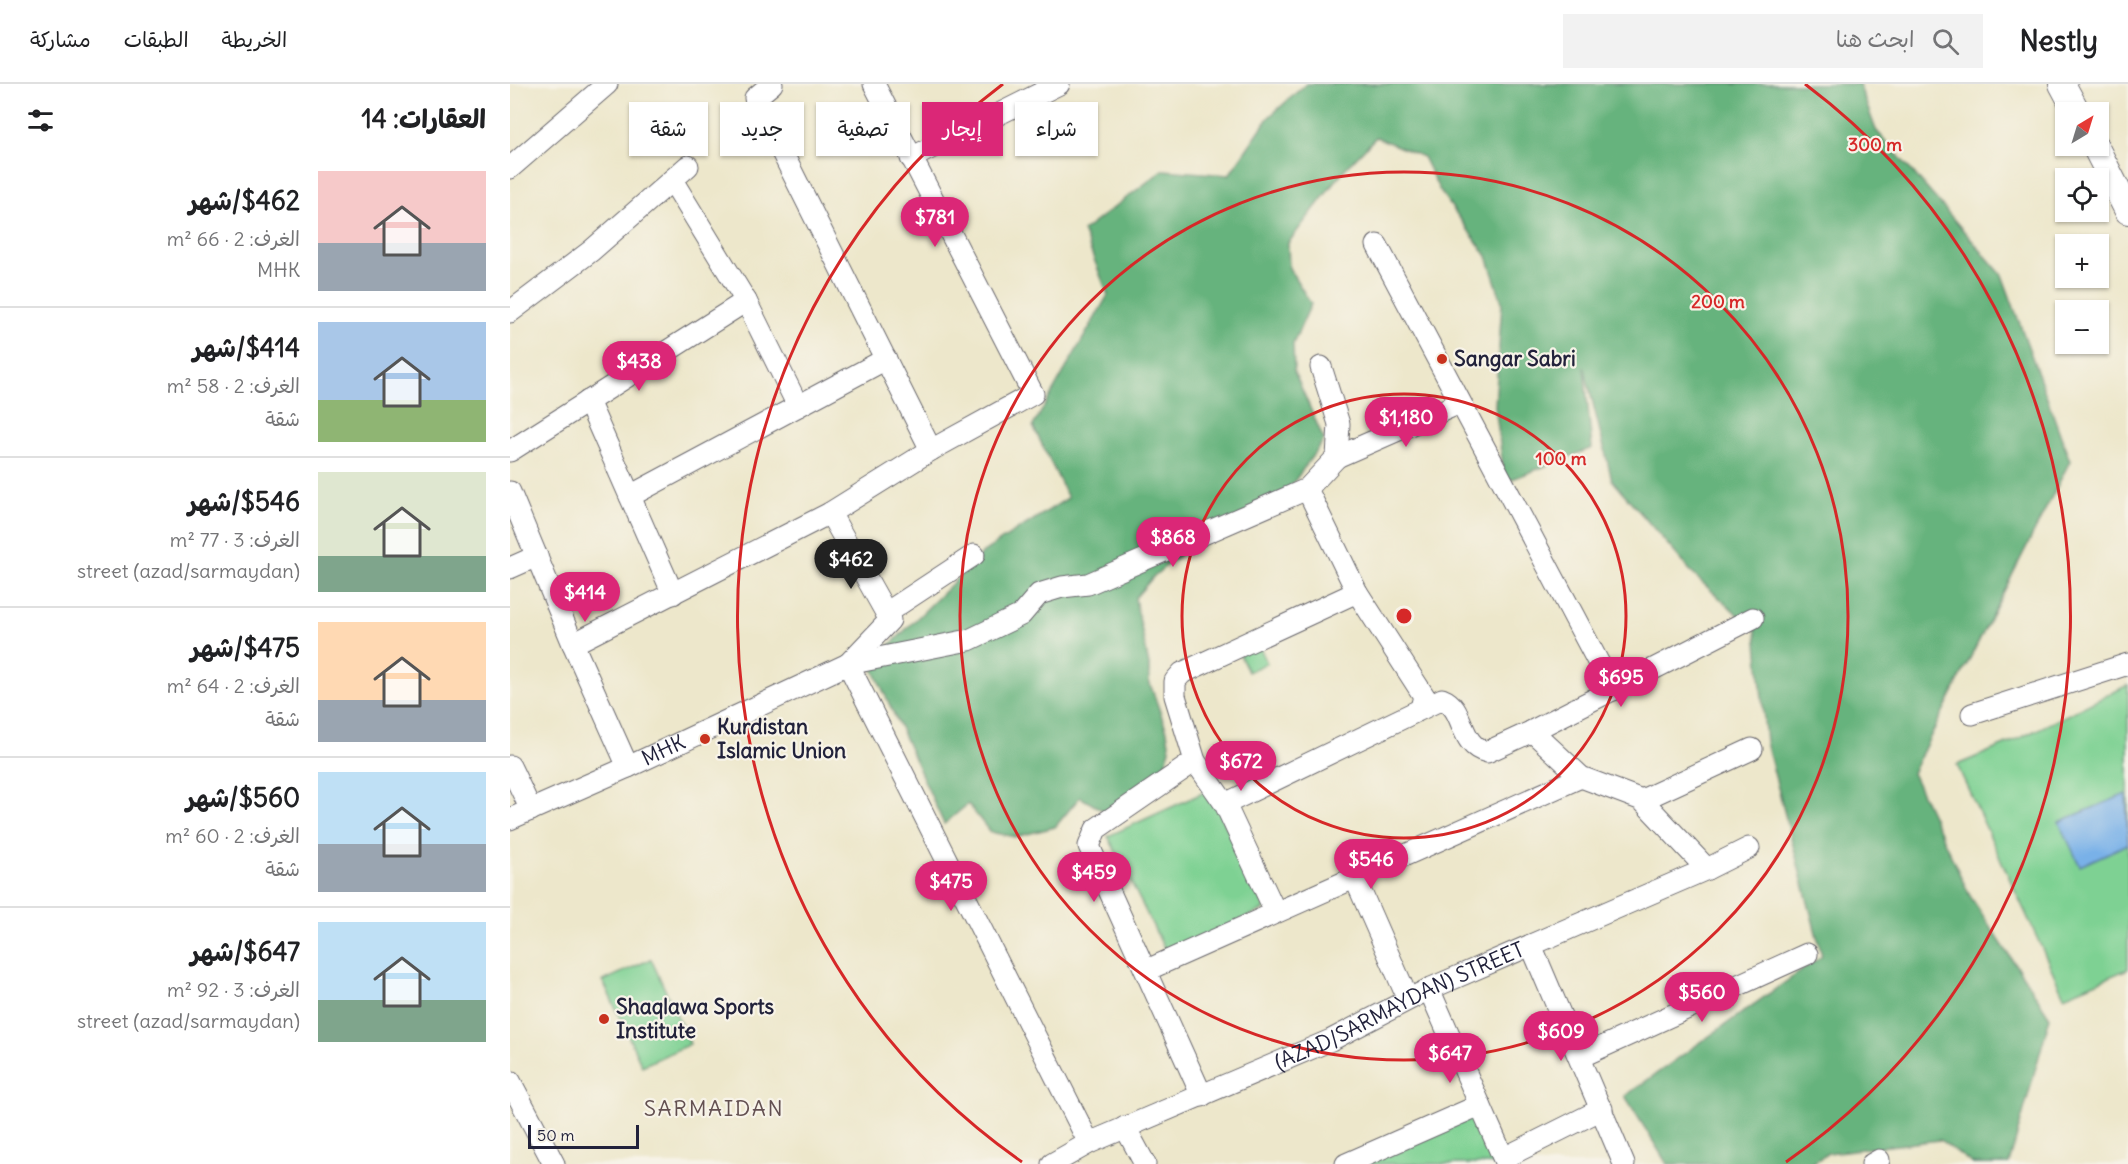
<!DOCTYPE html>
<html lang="ar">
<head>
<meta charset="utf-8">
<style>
	body { margin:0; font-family:Delius,"Playpen Sans Arabic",sans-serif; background:#f2f2f2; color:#202124; direction:rtl; height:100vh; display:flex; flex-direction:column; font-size:22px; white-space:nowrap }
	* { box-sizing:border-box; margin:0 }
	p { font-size:20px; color:#757577 }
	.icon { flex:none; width:33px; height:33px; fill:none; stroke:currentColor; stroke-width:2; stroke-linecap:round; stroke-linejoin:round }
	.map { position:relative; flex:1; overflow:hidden; direction:ltr }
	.drawer { display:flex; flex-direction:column; background:#fff; width:510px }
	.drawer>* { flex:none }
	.guide { position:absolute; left:18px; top:18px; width:570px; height:54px; direction:rtl; display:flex; gap:12px }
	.needle { width:39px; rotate:38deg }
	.controls { position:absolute; left:1545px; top:18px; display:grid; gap:12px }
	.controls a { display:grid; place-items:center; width:54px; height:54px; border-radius:0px; background:#fff; box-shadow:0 2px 4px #0004; font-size:30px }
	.scale { position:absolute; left:18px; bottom:15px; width:111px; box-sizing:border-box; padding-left:6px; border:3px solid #22223b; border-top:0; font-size:16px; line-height:21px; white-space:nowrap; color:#22223b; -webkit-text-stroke:4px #f7f3e8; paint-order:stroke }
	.price { position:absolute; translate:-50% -51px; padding:0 14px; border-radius:21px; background:#db2777; color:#fff; font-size:20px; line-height:39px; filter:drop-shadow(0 2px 3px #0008) }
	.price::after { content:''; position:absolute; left:50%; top:36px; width:18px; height:14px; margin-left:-9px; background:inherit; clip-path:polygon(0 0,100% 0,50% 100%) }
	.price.active { background:#222; color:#fff }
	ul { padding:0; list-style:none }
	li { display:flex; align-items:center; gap:18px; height:150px; padding:0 24px }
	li+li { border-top:2px solid #e0e0e0 }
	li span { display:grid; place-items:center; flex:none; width:168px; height:120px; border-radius:0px; color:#555 }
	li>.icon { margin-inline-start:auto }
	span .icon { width:72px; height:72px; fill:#fffc; stroke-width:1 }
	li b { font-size:26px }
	h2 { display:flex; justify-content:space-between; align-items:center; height:72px; padding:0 24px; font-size:26px }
	.tag { padding:0 21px; border-radius:0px; background:#fff; box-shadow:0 2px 4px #0004; font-size:21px; line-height:54px }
	.tag.active { background:#db2777; color:#fff }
	header { display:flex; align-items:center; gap:36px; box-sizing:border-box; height:84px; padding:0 30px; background:#fff; border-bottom:2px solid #e0e0e0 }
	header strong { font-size:28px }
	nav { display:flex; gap:33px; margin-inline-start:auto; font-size:21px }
	.search { width:420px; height:54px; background:#f2f2f2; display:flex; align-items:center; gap:15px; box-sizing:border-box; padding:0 21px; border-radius:0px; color:#757577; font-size:22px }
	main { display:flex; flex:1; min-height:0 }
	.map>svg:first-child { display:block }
	.green { fill:#7ed193; stroke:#507a67; stroke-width:1.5 }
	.forest { fill:#66b37d; stroke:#446a5c; stroke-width:1.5 }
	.water { fill:#79b1e8; stroke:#4e6a92; stroke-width:1.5 }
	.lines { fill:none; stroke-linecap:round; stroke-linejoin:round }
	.minor-casing { stroke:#69676d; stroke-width:23 }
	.major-casing { stroke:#69676d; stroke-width:28 }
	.minor { stroke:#fff; stroke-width:21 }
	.major { stroke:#fff; stroke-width:26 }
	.ring { fill:none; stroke:#d62828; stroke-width:3 }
	.poi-dot { fill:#c8321e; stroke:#f7f3e8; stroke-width:2 }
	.labels { text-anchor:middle; stroke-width:4.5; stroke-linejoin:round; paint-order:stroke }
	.poi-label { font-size:21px; font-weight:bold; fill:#22223b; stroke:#f7f3e8; text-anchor:start }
	.street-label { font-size:21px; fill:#22223b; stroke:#f7f3e8 }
	.neighbourhood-label { font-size:22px; letter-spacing:1.5px; fill:#635051; stroke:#f7f3e8 }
	.centre { fill:#d62828; stroke:#f7f3e8; stroke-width:3 }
	.ring-label { font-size:18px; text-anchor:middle; font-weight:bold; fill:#d62828; stroke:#f7f3e8; stroke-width:4.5; stroke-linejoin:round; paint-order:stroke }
</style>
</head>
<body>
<header>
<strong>Nestly</strong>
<div class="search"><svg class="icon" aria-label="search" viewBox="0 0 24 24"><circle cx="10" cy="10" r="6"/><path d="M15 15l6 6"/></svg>ابحث هنا</div>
<nav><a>الخريطة</a><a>الطبقات</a><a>مشاركة</a></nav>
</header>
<main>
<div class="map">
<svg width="1618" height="1080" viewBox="0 0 1618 1080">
	<rect width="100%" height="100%" fill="#f7f3e8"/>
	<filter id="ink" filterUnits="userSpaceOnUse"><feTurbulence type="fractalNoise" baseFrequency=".0167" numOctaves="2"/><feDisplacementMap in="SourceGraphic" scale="12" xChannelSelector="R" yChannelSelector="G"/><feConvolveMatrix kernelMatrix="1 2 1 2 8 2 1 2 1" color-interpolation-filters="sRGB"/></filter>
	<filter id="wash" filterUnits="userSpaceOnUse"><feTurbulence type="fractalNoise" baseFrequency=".008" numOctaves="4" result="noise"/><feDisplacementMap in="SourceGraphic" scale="24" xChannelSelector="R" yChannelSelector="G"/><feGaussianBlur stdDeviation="1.35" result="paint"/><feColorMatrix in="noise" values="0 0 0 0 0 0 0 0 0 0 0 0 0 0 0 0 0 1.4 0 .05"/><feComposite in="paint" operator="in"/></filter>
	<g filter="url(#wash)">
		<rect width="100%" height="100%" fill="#ede7cb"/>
		<path class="green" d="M747,557l10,22 -19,9 -11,-23z
			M1618,601v284l-64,27 -107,-231 57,-24z
			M699,706l56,119 -98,45 -59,-118z
			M141,875l39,85 -48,22 -39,-85z
			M970,1021l26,59h-160z"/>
		<path class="forest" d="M796,0h553l17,46 126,145 68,186 -158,312 58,123 80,121 -41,147h-36l-33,-24 -112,13 -17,11h-144l-42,-68 197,-140 -56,-214 -10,-111 -61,-55 -83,-96 -28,-113 8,81 -87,34 -10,-76 7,-104 -15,-46 -47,-65 -17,-34 -47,-20 -32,33 -56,73 1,25 22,36 -18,40 1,27 30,69 -38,53 -52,27 -62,41 -18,15 -19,22 14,67v16l18,50 3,19 -7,21 -54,43 -29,-17 -25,30 -40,10 -25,-5 -22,-28 -24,20 -73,-160 115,-114 82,-52 -35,-72 75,-131 -25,-64 80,-61 66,5 39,-57z"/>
		<path class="water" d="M1616,710l2,50 -48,22 -21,-44z"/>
	</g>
	<g filter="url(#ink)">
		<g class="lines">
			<defs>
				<g id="minor">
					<path d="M262,0l-17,14 176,352"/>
					<path d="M401,74l148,-74"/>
					<path d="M0,84l97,-84"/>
					<path d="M162,96l74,121 52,105"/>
					<path d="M867,161l236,445"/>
					<path d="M0,228l81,-61 97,-85"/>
					<path d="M811,283l18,57 -2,33 -30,32 50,103 67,104 -3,12"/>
					<path d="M78,317l85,193"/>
					<path d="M0,367l236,-150"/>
					<path d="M827,373l123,-54"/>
					<path d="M0,408l63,152 55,123"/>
					<path d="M120,412l256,-137"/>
					<path d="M320,429l60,107 -42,44"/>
					<path d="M0,484l27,-12"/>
					<path d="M376,529l88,-58"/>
					<path d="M63,560l257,-131 101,-63 102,-56 -159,-310"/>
					<path d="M338,580l241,479"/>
					<path d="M1462,630l156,-50"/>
					<path d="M685,677l-99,68 -7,17 113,250"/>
					<path d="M0,682l21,44"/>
					<path d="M1132,716l-61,-23 -49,-46 221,-113"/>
					<path d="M715,720l217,-105c24,9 16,47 45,53l50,-23"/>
					<path id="s1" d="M0,735l118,-52 220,-103 121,-24 52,-25 18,-21 23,-7 26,-3 219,-95"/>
					<path d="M1197,785l-65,-69 110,-51"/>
					<path d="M844,792l54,123"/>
					<path d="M765,827l-50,-107 -30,-43 -20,-65v-15l7,-8 175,-81"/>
					<path d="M1021,861l93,219"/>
					<path d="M637,886l434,-193"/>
					<path d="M919,905l77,175"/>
					<path d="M1070,973l227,-103"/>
					<path d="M0,997l44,83"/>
					<path d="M615,1043l20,37"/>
					<path d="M994,1074l98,-49"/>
					<path id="s2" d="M542,1080l37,-21 242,-103 98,-51 278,-120 42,-21"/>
					<path d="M836,1080l134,-59"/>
					<path d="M1362,1080l7,-4"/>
				</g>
				<path id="major" d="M1552,0l15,28
					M1585,62l33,65"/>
			</defs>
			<use href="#minor" class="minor-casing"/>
			<use href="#major" class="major-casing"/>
			<use href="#minor" class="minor"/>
			<use href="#major" class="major"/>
		</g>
	</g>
	<g class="ring">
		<circle cx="894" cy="532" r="222"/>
		<circle cx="894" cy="532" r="444"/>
		<path d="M512 1078A666 666 0 0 1 493 0M1295 0A666 666 0 0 1 1276 1078"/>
	</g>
	<g class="poi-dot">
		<circle cx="932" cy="275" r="6"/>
		<circle cx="195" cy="655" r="6"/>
		<circle cx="94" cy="935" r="6"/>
	</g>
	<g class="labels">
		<g class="poi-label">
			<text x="944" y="282">Sangar Sabri</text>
			<text x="207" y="650">Kurdistan<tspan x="207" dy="24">Islamic Union</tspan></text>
			<text x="106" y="930">Shaqlawa Sports<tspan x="106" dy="24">Institute</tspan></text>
		</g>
		<g class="street-label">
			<text dy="7" stroke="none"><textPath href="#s1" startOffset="168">MHK</textPath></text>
			<text dy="7" stroke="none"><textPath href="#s2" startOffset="382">(AZAD/SARMAYDAN) STREET</textPath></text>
		</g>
		<g class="neighbourhood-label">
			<text x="204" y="1032">SARMAIDAN</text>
		</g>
	</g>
	<circle cx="894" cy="532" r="9" class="centre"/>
	<g class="ring-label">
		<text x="1365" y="67">300 m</text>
		<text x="1208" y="224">200 m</text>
		<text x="1051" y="381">100 m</text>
	</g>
</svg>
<div class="controls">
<a><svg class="needle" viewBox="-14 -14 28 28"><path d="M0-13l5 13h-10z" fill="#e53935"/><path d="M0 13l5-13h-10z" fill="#757577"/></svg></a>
<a><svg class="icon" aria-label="locate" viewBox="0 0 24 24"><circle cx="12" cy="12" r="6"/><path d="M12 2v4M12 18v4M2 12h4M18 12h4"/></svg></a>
<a>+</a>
<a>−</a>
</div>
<div class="scale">50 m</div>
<b class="price" style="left:425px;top:164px">$781</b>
<b class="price" style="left:129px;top:308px">$438</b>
<b class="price" style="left:896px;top:364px">$1,180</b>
<b class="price" style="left:663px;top:484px">$868</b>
<b class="price active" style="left:341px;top:506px">$462</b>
<b class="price" style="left:75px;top:539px">$414</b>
<b class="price" style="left:1111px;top:624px">$695</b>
<b class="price" style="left:731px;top:708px">$672</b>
<b class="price" style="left:861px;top:806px">$546</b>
<b class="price" style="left:584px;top:819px">$459</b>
<b class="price" style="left:441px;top:828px">$475</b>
<b class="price" style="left:1192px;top:939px">$560</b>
<b class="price" style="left:1051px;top:978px">$609</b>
<b class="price" style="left:940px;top:1000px">$647</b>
<div class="guide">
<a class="tag">شراء</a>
<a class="tag active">إيجار</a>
<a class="tag">تصفية</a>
<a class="tag">جديد</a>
<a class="tag">شقة</a>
</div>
</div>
<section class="drawer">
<h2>العقارات: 14<svg class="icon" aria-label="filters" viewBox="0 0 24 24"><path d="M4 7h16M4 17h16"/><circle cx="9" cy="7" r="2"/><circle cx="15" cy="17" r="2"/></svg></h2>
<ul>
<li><span style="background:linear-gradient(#f6c9c9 60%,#9aa5b1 0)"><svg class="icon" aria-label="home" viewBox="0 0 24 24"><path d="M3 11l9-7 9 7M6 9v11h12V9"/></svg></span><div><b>$462/شهر</b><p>الغرف: 2 · 66 m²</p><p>MHK</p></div></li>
<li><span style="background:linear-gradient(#a9c7e8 65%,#8fb573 0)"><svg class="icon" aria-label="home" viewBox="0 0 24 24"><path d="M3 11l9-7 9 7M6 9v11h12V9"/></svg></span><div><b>$414/شهر</b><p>الغرف: 2 · 58 m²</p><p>شقة</p></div></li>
<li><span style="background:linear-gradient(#dfe7d0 70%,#7fa58c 0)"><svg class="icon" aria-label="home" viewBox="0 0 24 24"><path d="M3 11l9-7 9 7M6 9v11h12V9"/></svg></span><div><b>$546/شهر</b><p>الغرف: 3 · 77 m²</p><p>(azad/sarmaydan) street</p></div></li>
<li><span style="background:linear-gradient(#ffd9b3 65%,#9aa5b1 0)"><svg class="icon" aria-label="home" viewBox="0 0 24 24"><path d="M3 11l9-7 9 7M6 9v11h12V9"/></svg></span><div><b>$475/شهر</b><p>الغرف: 2 · 64 m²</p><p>شقة</p></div></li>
<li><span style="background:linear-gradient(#bfe0f5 60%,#9aa5b1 0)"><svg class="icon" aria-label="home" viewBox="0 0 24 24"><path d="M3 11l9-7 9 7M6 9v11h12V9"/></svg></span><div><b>$560/شهر</b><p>الغرف: 2 · 60 m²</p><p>شقة</p></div></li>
<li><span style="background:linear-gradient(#bfe0f5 65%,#7fa58c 0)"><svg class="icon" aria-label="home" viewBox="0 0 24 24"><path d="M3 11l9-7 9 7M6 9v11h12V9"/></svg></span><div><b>$647/شهر</b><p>الغرف: 3 · 92 m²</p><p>(azad/sarmaydan) street</p></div></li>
</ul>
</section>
</main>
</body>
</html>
